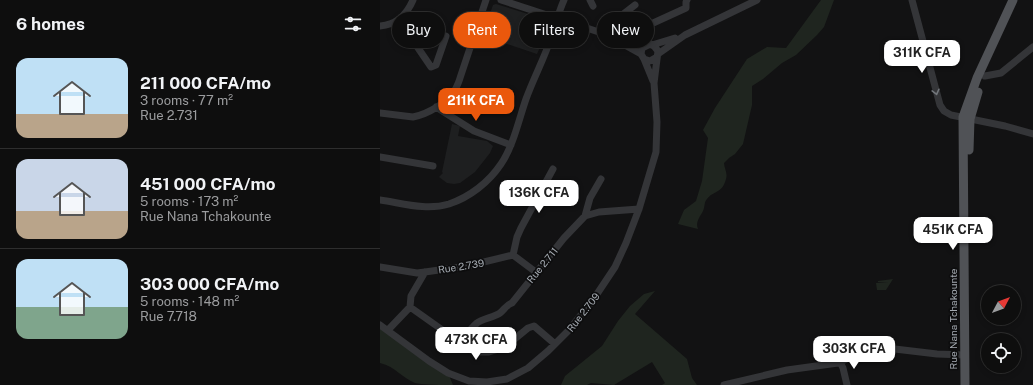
<!DOCTYPE html>
<html lang="en">
<head>
<meta charset="utf-8">
<style>
	body { margin:0; font-family:"Public Sans",sans-serif; background:#171717; color:#f1f3f6; height:100vh; display:flex; flex-direction:column; font-size:15px; white-space:nowrap }
	* { box-sizing:border-box; margin:0 }
	p { font-size:13px; color:#9b9c9e }
	.icon { flex:none; width:22px; height:22px; fill:none; stroke:currentColor; stroke-width:2; stroke-linecap:round; stroke-linejoin:round }
	.map { position:relative; flex:1; overflow:hidden }
	.sheet { display:flex; flex-direction:column; background:#0e0e0e; width:380px }
	.sheet>* { flex:none }
	.top-card { position:absolute; left:12px; top:12px; width:380px; height:36px; display:flex; gap:8px }
	.needle { width:26px; rotate:49deg }
	.tools { position:absolute; left:601px; top:285px; display:grid; gap:8px }
	.tools a { display:grid; place-items:center; width:40px; height:40px; border-radius:50%; background:#0e0e0e; box-shadow:0 2px 6px #0003,0 0 0 1px #2e2e2e; font-size:20px }
	.price { position:absolute; translate:-50% -34px; padding:0 9px; border-radius:8px; background:#fff; color:#222; font-size:13px; line-height:26px; filter:drop-shadow(0 1px 2px #0008) }
	.price::after { content:''; position:absolute; left:50%; top:24px; width:12px; height:9px; margin-left:-6px; background:inherit; clip-path:polygon(0 0,100% 0,50% 100%) }
	.price.selected { background:#ea580c; color:#fff }
	ul { padding:0; list-style:none }
	li { display:flex; align-items:center; gap:12px; height:100px; padding:0 16px }
	li+li { border-top:1px solid #2e2e2e }
	li span { display:grid; place-items:center; flex:none; width:112px; height:80px; border-radius:12px; color:#555 }
	li>.icon { margin-inline-start:auto }
	span .icon { width:48px; height:48px; fill:#fffc; stroke-width:1 }
	li b { font-size:17px }
	h2 { display:flex; justify-content:space-between; align-items:center; height:48px; padding:0 16px; font-size:17px }
	.pill { padding:0 14px; border-radius:18px; background:#0e0e0e; box-shadow:0 2px 6px #0003,0 0 0 1px #2e2e2e; font-size:14px; line-height:36px }
	.pill.selected { background:#ea580c; color:#fff }
	main { display:flex; flex:1; min-height:0 }
	.map>svg:first-child { display:block }
	.built { fill:#1e1f20 }
	.green { fill:#1f251f }
	.lines { fill:none; stroke-linecap:round; stroke-linejoin:round }
	.minor { stroke:#343538; stroke-width:7 }
	.major { stroke:#505256; stroke-width:9 }
	.oneway { stroke:#72767b }
	.labels { text-anchor:middle; stroke-width:3.5; stroke-linejoin:round; paint-order:stroke }
	.street-label { font-size:10px; fill:#a5abb2; stroke:#0d0d0e }
</style>
</head>
<body>
<main>
<section class="sheet">
<h2>6 homes<svg class="icon" aria-label="filters" viewBox="0 0 24 24"><path d="M4 7h16M4 17h16"/><circle cx="9" cy="7" r="2"/><circle cx="15" cy="17" r="2"/></svg></h2>
<ul>
<li><span style="background:linear-gradient(#bfe0f5 70%,#b9a48a 0)"><svg class="icon" aria-label="home" viewBox="0 0 24 24"><path d="M3 11l9-7 9 7M6 9v11h12V9"/></svg></span><div><b>211 000 CFA/mo</b><p>3 rooms · 77 m²</p><p>Rue 2.731</p></div></li>
<li><span style="background:linear-gradient(#c9d6e8 65%,#b9a48a 0)"><svg class="icon" aria-label="home" viewBox="0 0 24 24"><path d="M3 11l9-7 9 7M6 9v11h12V9"/></svg></span><div><b>451 000 CFA/mo</b><p>5 rooms · 173 m²</p><p>Rue Nana Tchakounte</p></div></li>
<li><span style="background:linear-gradient(#bfe0f5 60%,#7fa58c 0)"><svg class="icon" aria-label="home" viewBox="0 0 24 24"><path d="M3 11l9-7 9 7M6 9v11h12V9"/></svg></span><div><b>303 000 CFA/mo</b><p>5 rooms · 148 m²</p><p>Rue 7.718</p></div></li>
</ul>
</section>
<div class="map">
<svg width="653" height="385" viewBox="0 0 653 385">
	<rect width="100%" height="100%" fill="#121213"/>
	<path class="built" d="M116,4l45,14 2,5 -2,4 7,3 -11,24 -57,-19 2,-7 4,-3 7,-20z
		M72,124l8,2 -2,10 29,5 6,5 -3,7 -15,19 -15,11 -6,1 -7,-1 -8,-6 4,-4 -1,-1z"/>
	<path class="green" d="M441,0h13l-10,27 -7,8 -21,20 -14,8 -19,16 -11,7v19l-9,39 -8,10 -6,4 -5,5c0,5 4,10 2,16 -4,15 -12,11 -19,20 -3,3 -2,8 -4,12 -3,6 -8,11 -5,18l-20,-5 6,-14 12,-9 6,-20 6,-43 -5,-8 12,-22 32,-49 20,-12 19,1z
		M513,279l-7,11h-9l-1,-7 12,-1h-10v-1z
		M275,291l-20,23 52,45 5,19 5,7h-35l3,-2 -13,-21 -38,23 -23,-2 -4,2h-26l4,-9 37,-30 16,-25 12,-15 14,-12z
		M0,325l68,48 5,12c-12,0 -27,0 -38,-2 -13,-5 -19,-16 -35,-20z"/>
	<g class="lines">
		<path class="minor" d="M121,0l104,34 36,20
			M210,0l3,6
			M532,0l28,105 4,6 7,4 54,11 28,8
			M19,20l32,47 5,-2 10,-29
			M0,26c16,-1 27,-12 33,-26
			M225,34l8,-12 22,-17
			M251,42l20,-11v-7l35,-16v-6l1,-2
			M272,45l23,-7
			M278,54l27,-19 72,-35
			M264,59l9,22
			M605,76l16,-3 32,-26
			M56,107l38,24 37,14
			M0,113l33,4c15,-3 34,-14 42,-27 2,-4 4,-8 5,-12l26,-78
			M0,157l53,9
			M0,200c22,3 46,11 69,4 21,-7 40,-22 52,-40 12,-17 18,-45 25,-65 8,-22 19,-42 26,-64 4,-12 7,-24 12,-35
			M205,216l5,-18 11,-19
			M133,255l4,-18 4,-9 32,-59
			M0,267l37,6 8,-1 42,-6 46,-11 24,18
			M30,307l31,22 17,16 18,7h13l16,-5 23,-19 6,-2 21,18
			M0,325l49,36 19,12 21,8 18,1 20,-3 21,-11 20,-17 21,-21 24,-30 22,-33 11,-24 13,-34 17,-57 1,-30 -3,-39 4,-32 -4,-5 -4,-2 -8,4 -1,6 3,5 6,2 7,-4
			M8,330l22,-23 1,-11 14,-24
			M78,345c6,-7 12,-16 19,-22 4,-4 18,-6 23,-10 5,-4 6,-8 12,-10l52,-65 21,-22 14,-4 40,-3
			M460,362l3,6 4,17
			M344,385l63,-15 51,-7 21,-10 19,-6 59,7 28,1"/>
		<path class="major" d="M589,150l1,-31 8,-27
			M585,385l-2,-268 14,-39 36,-78"/>
	</g>
	<defs><path id="oneway-chevron" d="M-2-3.5L2.5 0L-2 3.5" fill="none" stroke-width="1.6" stroke-linecap="round" stroke-linejoin="round"/></defs>
	<use class="oneway" href="#oneway-chevron" transform="translate(556 92) rotate(76)"/>
	<g class="labels">
		<g class="street-label">
			<text transform="translate(162 265) rotate(-51)" y="4">Rue 2.711</text>
			<text transform="translate(81 266) rotate(-9)" y="4">Rue 2.739</text>
			<text transform="translate(203 312) rotate(-52)" y="4">Rue 2.709</text>
			<text transform="translate(573 319) rotate(-90)" y="4">Rue Nana Tchakounte</text>
		</g>
	</g>
</svg>
<div class="tools">
<a><svg class="needle" viewBox="-14 -14 28 28"><path d="M0-13l5 13h-10z" fill="#e53935"/><path d="M0 13l5-13h-10z" fill="#9b9c9e"/></svg></a>
<a><svg class="icon" aria-label="locate" viewBox="0 0 24 24"><circle cx="12" cy="12" r="6"/><path d="M12 2v4M12 18v4M2 12h4M18 12h4"/></svg></a>
</div>
<b class="price" style="left:542px;top:74px">311K CFA</b>
<b class="price selected" style="left:96px;top:122px">211K CFA</b>
<b class="price" style="left:159px;top:214px">136K CFA</b>
<b class="price" style="left:573px;top:251px">451K CFA</b>
<b class="price" style="left:96px;top:361px">473K CFA</b>
<b class="price" style="left:474px;top:370px">303K CFA</b>
<div class="top-card">
<a class="pill">Buy</a>
<a class="pill selected">Rent</a>
<a class="pill">Filters</a>
<a class="pill">New</a>
</div>
</div>
</main>
</body>
</html>
